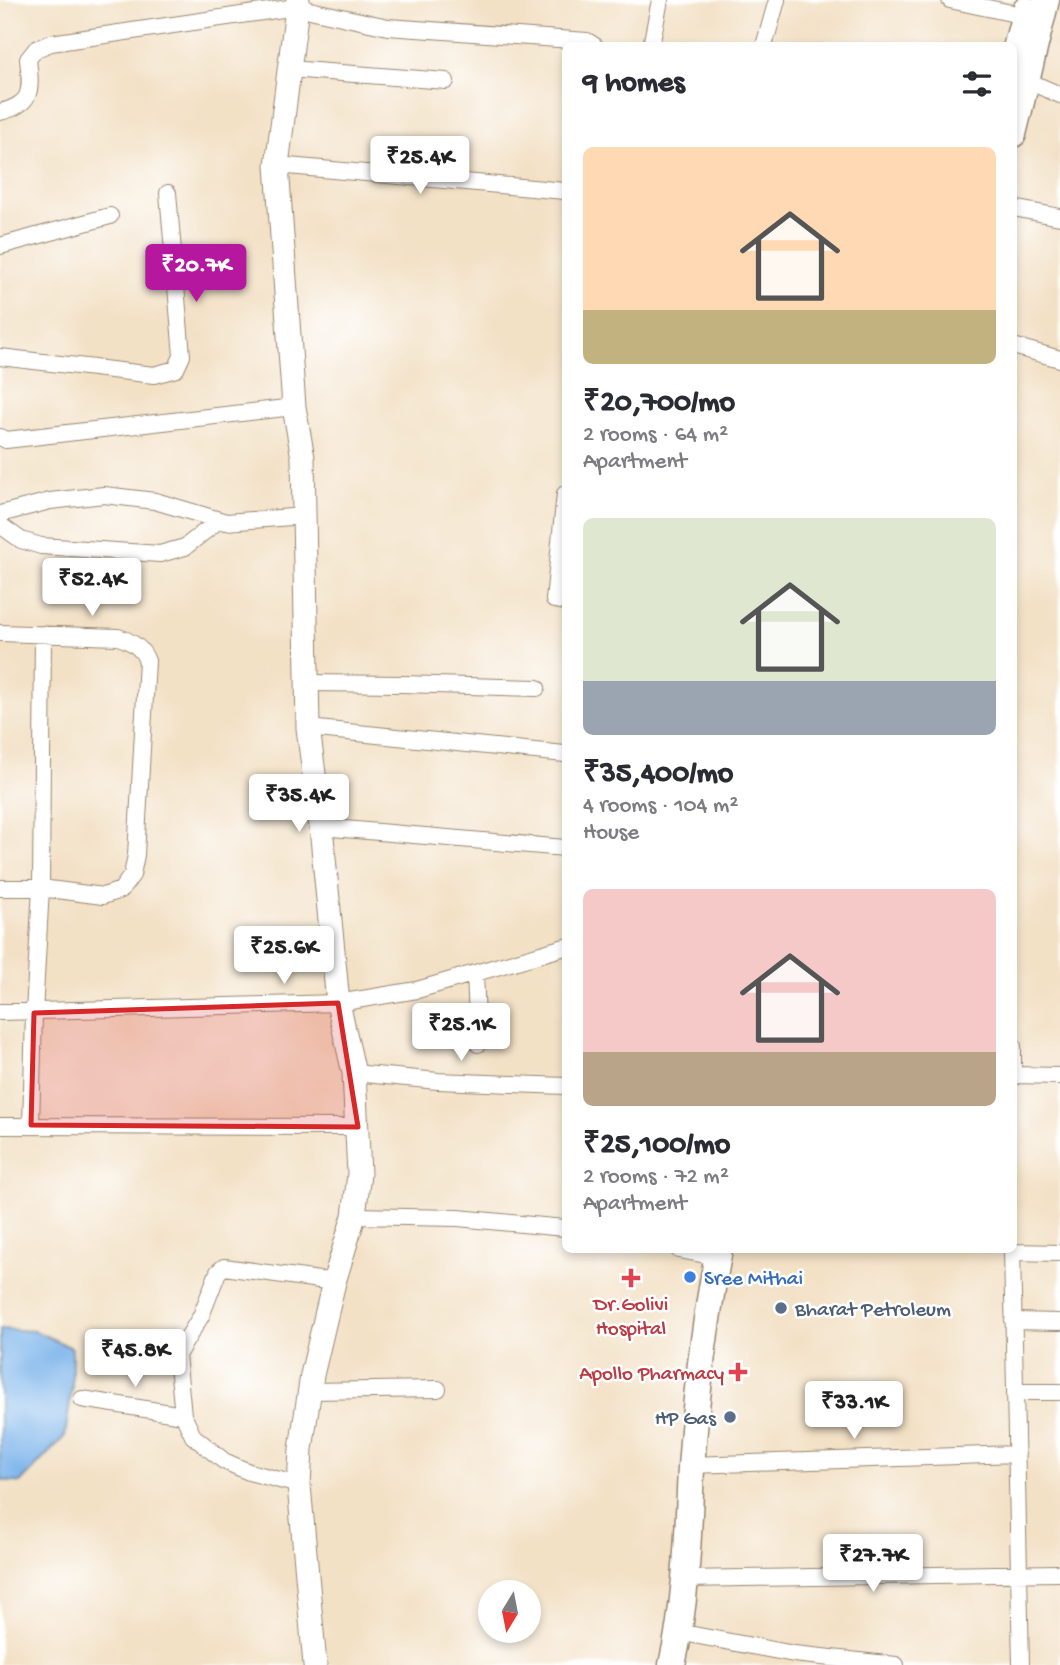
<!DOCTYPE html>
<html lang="en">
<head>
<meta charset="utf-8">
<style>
	body { margin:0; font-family:"Gochi Hand",sans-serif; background:#f2f2f3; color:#2b2b33; height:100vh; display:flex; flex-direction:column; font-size:26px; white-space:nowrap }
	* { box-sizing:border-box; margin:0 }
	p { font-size:23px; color:#7c7c81 }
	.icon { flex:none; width:38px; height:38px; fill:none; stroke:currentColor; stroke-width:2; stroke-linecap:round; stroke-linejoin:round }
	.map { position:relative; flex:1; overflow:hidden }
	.drawer { position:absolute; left:562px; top:42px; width:455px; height:1211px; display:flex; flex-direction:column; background:#fff; border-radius:10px; box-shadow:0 4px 10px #0003 }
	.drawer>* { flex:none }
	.needle { width:46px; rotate:190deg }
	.controls { position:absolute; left:478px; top:1580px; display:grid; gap:14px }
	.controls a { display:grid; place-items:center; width:63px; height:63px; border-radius:50%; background:#fff; box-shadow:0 4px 10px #0003; font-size:35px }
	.price { position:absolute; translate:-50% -60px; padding:0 16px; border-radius:7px; background:#fff; color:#222; font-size:23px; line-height:46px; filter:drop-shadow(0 2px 4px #0008) }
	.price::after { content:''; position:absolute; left:50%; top:42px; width:21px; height:16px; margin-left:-10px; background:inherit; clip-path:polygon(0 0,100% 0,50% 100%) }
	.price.active { background:#b5179e; color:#fff }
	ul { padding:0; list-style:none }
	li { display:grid; align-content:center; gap:14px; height:371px; padding:0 21px }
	li span { display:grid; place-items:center; height:217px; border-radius:10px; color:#555 }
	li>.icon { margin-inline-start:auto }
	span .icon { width:126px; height:126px; fill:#fffc; stroke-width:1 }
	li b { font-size:30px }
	h2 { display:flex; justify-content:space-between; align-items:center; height:84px; padding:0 21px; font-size:30px }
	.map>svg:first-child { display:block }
	.water { fill:#7ab3ea; stroke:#5a6e84; stroke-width:2 }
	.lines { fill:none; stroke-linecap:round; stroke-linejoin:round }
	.street-casing { stroke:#978672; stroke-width:18 }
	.secondary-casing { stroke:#978672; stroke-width:25 }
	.primary-casing { stroke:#978672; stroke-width:29 }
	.street { stroke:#fff; stroke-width:16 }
	.secondary { stroke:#fff; stroke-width:23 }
	.primary { stroke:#fff; stroke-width:26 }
	.marked { fill:#d62828; fill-opacity:0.2; stroke:#d62828; stroke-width:5; stroke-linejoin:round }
	.shop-dot { fill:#3f7fe0; stroke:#fff; stroke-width:2.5 }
	.health-dot { fill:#e0444e; stroke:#fff; stroke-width:2.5 }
	.service-dot { fill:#5c6f8a; stroke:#fff; stroke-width:2.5 }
	.labels { text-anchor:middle; stroke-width:5; stroke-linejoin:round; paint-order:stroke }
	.shop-label { font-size:21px; fill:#366cbe; stroke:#fff; text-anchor:start }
	.health-label { font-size:21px; fill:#be3a42; stroke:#fff }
	.service-label { font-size:21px; fill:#4e5e75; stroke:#fff; text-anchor:start }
</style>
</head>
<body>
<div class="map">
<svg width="1060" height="1665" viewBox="0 0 1060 1665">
	<rect width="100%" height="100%" fill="#fff"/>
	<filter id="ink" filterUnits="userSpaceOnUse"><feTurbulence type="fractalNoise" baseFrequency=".0143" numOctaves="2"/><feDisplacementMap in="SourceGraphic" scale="14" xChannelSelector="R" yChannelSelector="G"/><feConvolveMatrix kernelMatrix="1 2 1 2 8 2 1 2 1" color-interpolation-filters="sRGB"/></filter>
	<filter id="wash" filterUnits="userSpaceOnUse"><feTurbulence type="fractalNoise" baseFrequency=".00686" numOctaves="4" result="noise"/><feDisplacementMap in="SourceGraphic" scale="28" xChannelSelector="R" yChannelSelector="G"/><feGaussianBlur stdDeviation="1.57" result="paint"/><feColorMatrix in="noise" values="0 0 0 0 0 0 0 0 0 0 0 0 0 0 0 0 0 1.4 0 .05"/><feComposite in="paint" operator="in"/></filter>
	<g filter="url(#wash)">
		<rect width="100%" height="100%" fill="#f3e1c6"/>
		<path class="water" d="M0,1329l35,2 37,17v40l-7,48 -45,47 -20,-3z"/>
	</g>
	<g filter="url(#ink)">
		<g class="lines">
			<defs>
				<path id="street" d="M950,0l75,16
					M651,46l9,-46
					M764,46l13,-46
					M289,69l157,12
					M1028,81l32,14
					M0,112c34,-8 31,-23 28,-53l8,-10 15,-6 245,-36 92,20 199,14 8,5
					M277,165l288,26
					M1013,208l47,9
					M0,246l110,-30
					M1013,346l47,13
					M0,357l154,18 22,-6 6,-13 -14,-163
					M0,437l6,3 288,-33
					M565,494l-11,106 11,2
					M0,514l50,-13 54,-6 51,6 71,21 78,-6
					M0,525l21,15 20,6 119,8 25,-7 33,-26
					M0,633l118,4c13,4 24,10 29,24l-11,194 -4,20 -11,15 -18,6 -62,-8h-41
					M306,683l96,1 135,4
					M308,728l257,26
					M321,827l244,21
					M475,973l3,71
					M0,1012l338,-9 79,-13 148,-43
					M1013,1046v32
					M354,1073l84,8 127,5
					M1013,1075l47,1
					M31,1125l3,-112 7,-125 2,-254
					M0,1126l358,1
					M354,1216l104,2 107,10
					M679,1250l38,7
					M1012,1250l9,415
					M1012,1252l48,1
					M1013,1321l47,1
					M118,1352l59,3
					M309,1391l129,-2
					M1015,1392h45
					M82,1399l101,16
					M691,1465l326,-11
					M299,1485l-50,-13 -25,-11 -31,-25 -10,-21 -6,-60 24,-39 17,-44 6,-5 110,15
					M685,1579l375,-6
					M678,1632l116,22 102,11"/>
				<path id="secondary" d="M298,0l-21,165 17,242 9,51 5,270 13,99 17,176 16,70 5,101 -5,42 -20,66 -22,93 -11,74 -2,36 16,180"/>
				<path id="primary" d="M1013,60l13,-50
					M1013,134l33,-134
					M672,1665c15,-65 16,-131 19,-197 5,-73 14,-147 28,-218"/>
			</defs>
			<use href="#street" class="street-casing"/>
			<use href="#secondary" class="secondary-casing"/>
			<use href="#primary" class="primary-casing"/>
			<use href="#street" class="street"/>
			<use href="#secondary" class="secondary"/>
			<use href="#primary" class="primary"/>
		</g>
	</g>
	<path class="marked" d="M338,1003l20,124 -327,-2 3,-112z"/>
	<circle class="shop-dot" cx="690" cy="1277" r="7"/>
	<g class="health-dot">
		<path d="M627.5 1267.5h7v7h7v7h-7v7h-7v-7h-7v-7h7z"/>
		<path d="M734.5 1361.5h7v7h7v7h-7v7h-7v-7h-7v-7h7z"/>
	</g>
	<g class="service-dot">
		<circle cx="781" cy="1308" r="7"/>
		<circle cx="730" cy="1417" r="7"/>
	</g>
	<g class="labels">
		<g class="shop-label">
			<text x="704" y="1284">Sree Mithai</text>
		</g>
		<g class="health-label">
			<text x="631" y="1310">Dr.Golivi<tspan x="631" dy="24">Hospital</tspan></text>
			<text x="724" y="1379" text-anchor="end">Apollo Pharmacy</text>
		</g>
		<g class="service-label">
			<text x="795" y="1315">Bharat Petroleum</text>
			<text x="716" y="1424" text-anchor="end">HP Gas</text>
		</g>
	</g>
</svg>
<div class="controls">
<a><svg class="needle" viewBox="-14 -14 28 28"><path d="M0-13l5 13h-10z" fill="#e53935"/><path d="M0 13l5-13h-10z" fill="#7c7c81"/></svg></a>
</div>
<b class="price" style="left:420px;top:196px">₹25.4K</b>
<b class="price active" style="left:196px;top:304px">₹20.7K</b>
<b class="price" style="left:92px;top:618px">₹52.4K</b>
<b class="price" style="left:299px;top:834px">₹35.4K</b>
<b class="price" style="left:284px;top:986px">₹25.6K</b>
<b class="price" style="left:461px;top:1063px">₹25.1K</b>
<b class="price" style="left:135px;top:1389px">₹45.8K</b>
<b class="price" style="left:854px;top:1441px">₹33.1K</b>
<b class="price" style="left:873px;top:1594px">₹27.7K</b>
<section class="drawer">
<h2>9 homes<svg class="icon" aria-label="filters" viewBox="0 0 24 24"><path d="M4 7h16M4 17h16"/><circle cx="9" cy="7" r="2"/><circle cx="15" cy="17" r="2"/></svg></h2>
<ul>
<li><span style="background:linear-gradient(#ffd9b3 75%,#c2b280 0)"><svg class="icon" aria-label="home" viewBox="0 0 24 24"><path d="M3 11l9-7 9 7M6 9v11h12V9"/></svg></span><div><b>₹20,700/mo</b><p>2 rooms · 64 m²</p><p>Apartment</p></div></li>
<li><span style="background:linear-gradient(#dfe7d0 75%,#9aa5b1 0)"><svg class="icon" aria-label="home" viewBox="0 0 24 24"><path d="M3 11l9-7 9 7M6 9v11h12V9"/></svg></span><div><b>₹35,400/mo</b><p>4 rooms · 104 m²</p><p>House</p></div></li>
<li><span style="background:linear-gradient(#f6c9c9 75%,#b9a48a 0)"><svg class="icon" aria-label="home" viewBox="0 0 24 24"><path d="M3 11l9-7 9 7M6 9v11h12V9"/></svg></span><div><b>₹25,100/mo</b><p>2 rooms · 72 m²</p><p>Apartment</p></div></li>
</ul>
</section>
</div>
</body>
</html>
